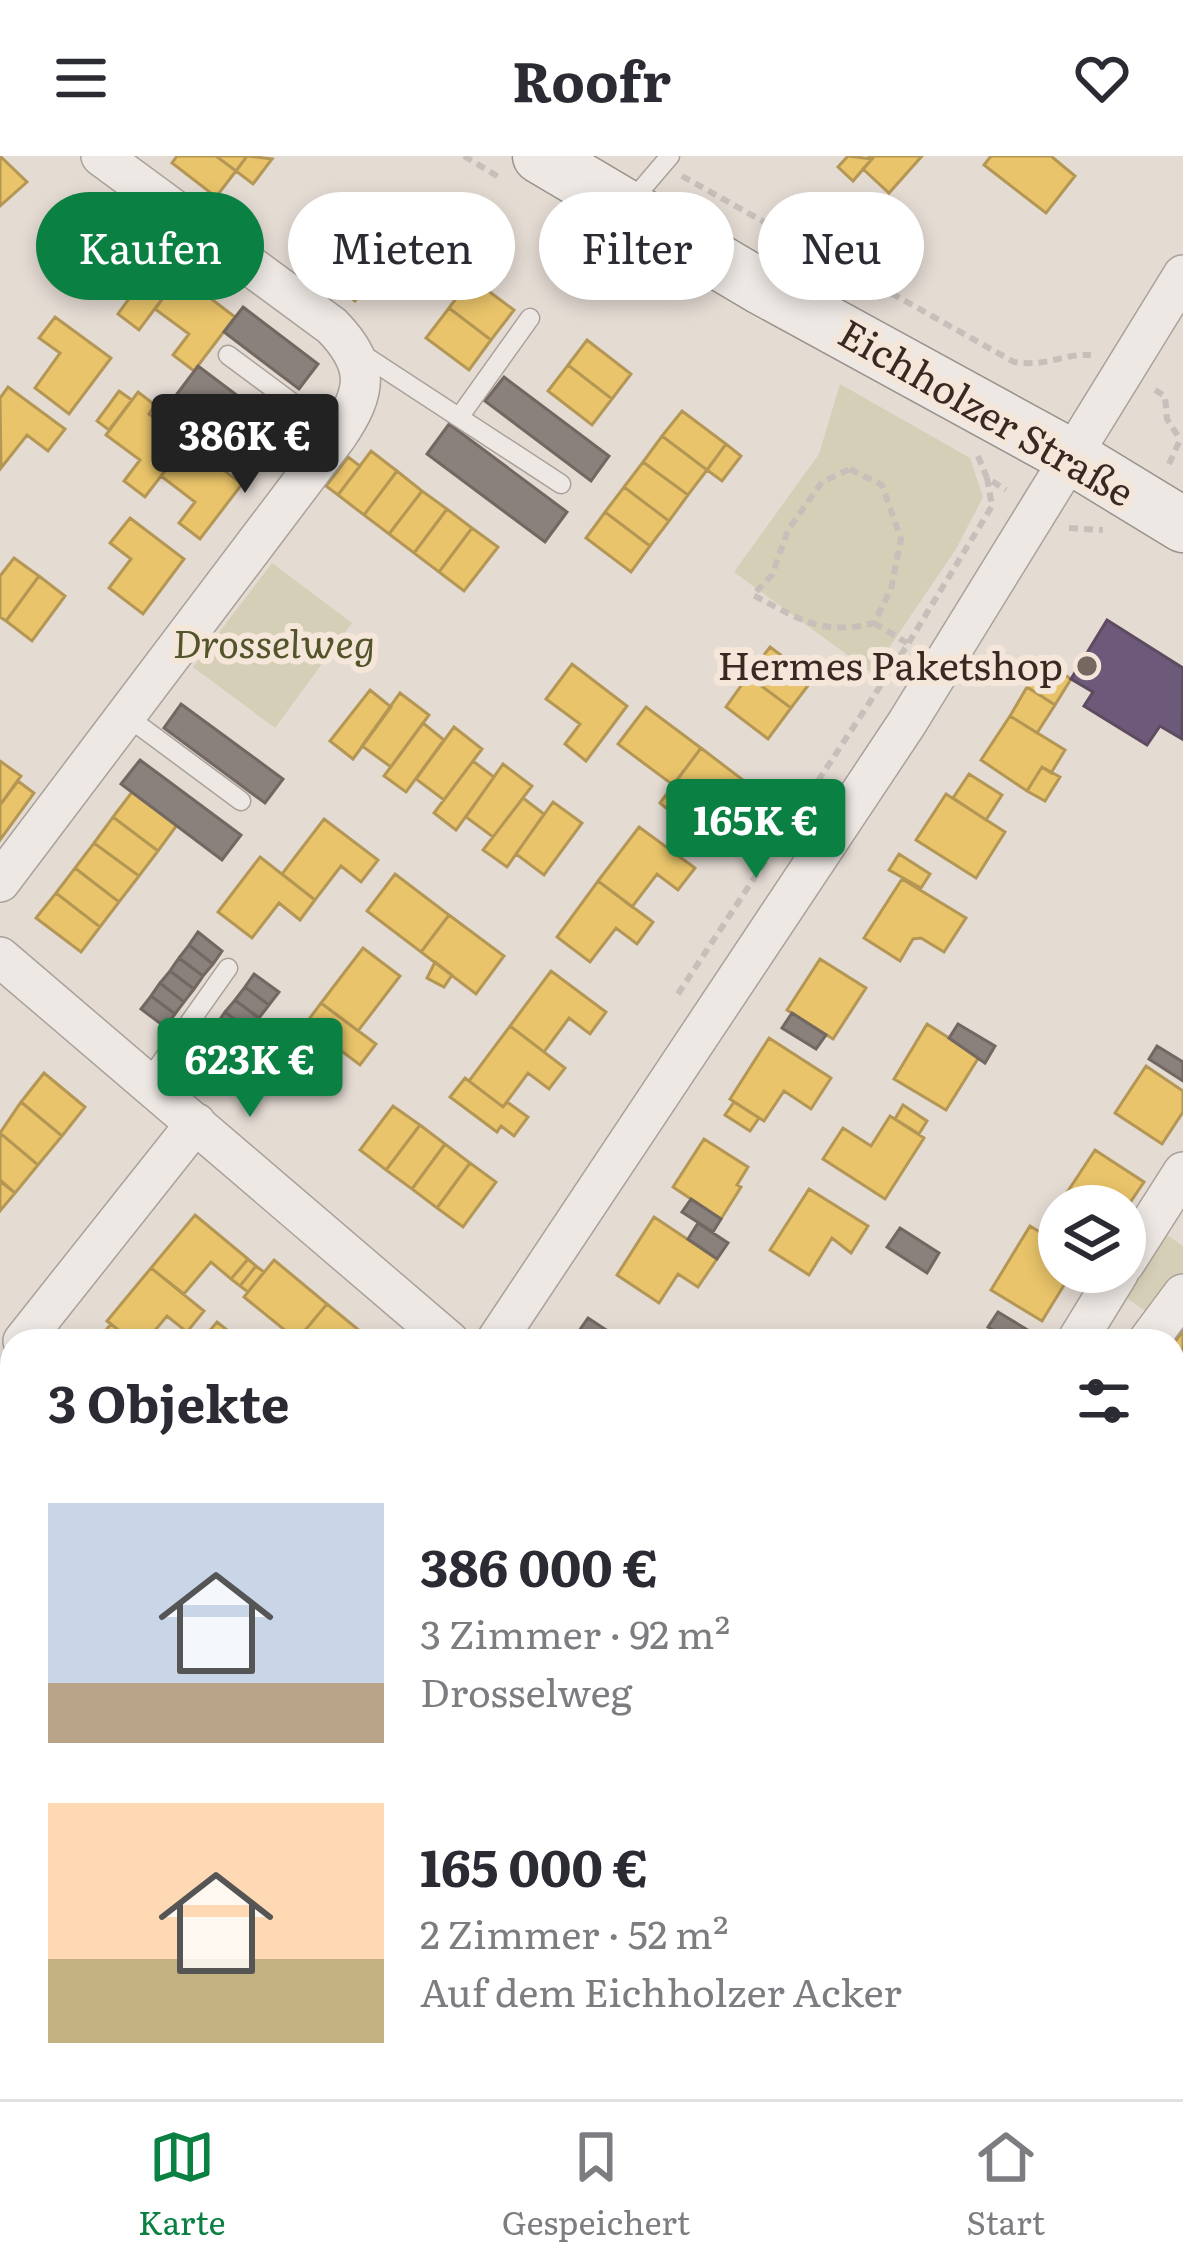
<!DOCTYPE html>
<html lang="de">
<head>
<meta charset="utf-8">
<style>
	body { margin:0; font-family:Literata,serif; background:#f7f7f7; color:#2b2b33; height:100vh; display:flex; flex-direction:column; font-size:45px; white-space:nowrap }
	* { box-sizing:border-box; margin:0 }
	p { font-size:39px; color:#7c7c81 }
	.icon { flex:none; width:66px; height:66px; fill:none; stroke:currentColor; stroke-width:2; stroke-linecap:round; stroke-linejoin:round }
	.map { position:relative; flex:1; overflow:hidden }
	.panel { position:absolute; left:0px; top:1173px; width:1185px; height:771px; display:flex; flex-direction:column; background:#fff; border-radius:36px 36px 0 0; box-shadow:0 6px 18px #0003 }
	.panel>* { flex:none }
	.banner { position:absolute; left:36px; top:36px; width:1113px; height:108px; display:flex; gap:24px }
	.buttons { position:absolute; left:1038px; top:1029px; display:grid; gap:24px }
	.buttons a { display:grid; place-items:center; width:108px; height:108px; border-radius:50%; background:#fff; box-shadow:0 6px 18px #0003; font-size:60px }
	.price { position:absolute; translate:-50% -102px; padding:0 27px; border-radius:12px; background:#0b8043; color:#fff; font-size:39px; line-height:78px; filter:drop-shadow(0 3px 6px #0008) }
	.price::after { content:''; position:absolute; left:50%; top:72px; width:36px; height:27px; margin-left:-18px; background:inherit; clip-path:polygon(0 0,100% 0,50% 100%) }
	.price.active { background:#222; color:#fff }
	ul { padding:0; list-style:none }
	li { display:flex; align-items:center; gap:36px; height:300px; padding:0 48px }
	li span { display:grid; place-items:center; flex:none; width:336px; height:240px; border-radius:0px; color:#555 }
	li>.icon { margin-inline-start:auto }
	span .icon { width:144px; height:144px; fill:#fffc; stroke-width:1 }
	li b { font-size:51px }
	h2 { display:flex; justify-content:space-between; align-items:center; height:144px; padding:0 48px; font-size:51px }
	.tag { padding:0 42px; border-radius:54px; background:#fff; box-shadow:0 6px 18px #0003; font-size:42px; line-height:108px }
	.tag.active { background:#0b8043; color:#fff }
	header { display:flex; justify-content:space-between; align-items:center; height:156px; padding:0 48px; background:#fff; font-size:54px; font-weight:700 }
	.tab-bar { display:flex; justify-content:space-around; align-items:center; height:168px; border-top:3px solid #e1e1e2; background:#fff; font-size:33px; color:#7c7c81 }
	.tab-bar a { display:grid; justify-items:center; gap:6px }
	.tab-bar .active { color:#0b8043 }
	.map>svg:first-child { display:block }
	.green { fill:#d5cfb7 }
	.homes { fill:#e9c46a; stroke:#b49655; stroke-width:3 }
	.offices { fill:#6d597a; stroke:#5e4b60; stroke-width:3 }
	.industry { fill:#8a817c; stroke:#726761; stroke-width:3 }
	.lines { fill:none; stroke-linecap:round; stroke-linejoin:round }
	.stream { stroke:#bcc9bf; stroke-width:10 }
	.service-casing { stroke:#aaa19b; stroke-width:21 }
	.minor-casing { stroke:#aaa19b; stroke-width:42 }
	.secondary-casing { stroke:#9a918b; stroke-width:57 }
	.path { stroke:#c6bfba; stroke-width:6; stroke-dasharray:9 6; stroke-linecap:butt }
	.service { stroke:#ede8e3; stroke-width:18 }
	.minor { stroke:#ede8e3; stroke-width:39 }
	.secondary { stroke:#ede8e3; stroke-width:54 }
	.poi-dot { fill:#766761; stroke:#f4e7da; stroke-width:4.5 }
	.labels { text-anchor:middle; stroke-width:12; stroke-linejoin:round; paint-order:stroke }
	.street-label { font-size:39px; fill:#3a2923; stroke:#f4e7da }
	.park-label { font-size:39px; font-style:italic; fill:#53542b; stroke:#f4e7da }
	.poi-label { font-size:39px; fill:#3a2923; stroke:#f4e7da; text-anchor:end }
</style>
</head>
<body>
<header><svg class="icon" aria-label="menu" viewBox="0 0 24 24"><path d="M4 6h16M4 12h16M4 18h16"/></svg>Roofr<svg class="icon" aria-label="heart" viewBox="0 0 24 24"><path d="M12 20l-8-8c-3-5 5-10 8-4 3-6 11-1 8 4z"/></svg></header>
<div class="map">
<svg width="1183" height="1943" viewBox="0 0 1183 1943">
	<rect width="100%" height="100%" fill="#e4dbd3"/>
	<path class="green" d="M840,228l130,74 13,39 -27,52 -84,124 -138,-101 85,-118z
		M272,407l80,60 -77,105 -82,-61z
		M1164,1077l19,13v32l-31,38 -28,-20z"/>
	<path class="homes" d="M0,0l27,26 -27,24z
		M177,0h39l20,15 -20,26 -44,-34z
		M216,0h31l-11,15z
		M247,0l25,3 -19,25 -17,-13z
		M848,0l24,3 -19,22 -15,-14z
		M869,0h53l-33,37 -26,-24 9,-10z
		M991,0h60l24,20 -29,37 -62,-48z
		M357,54l43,31 -22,30 -43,-32z
		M102,65l20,16 -22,30 -21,-16z
		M125,77l55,42 -41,55 -21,-16 15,-21 -33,-26z
		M335,83l43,32 -23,30 -42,-32z
		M180,119l55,42 -41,54 -21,-16 16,-21 -34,-25z
		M471,122l43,32 -23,30 -42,-32z
		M449,152l42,32 -22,30 -43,-32z
		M55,161l56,41 -42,56 -34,-26 25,-35 -21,-15z
		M587,184l44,34 -19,25 -44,-34z
		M568,209l44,34 -20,26 -44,-34z
		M8,231l57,42 -17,22 -21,-16 -26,33 -1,-70z
		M119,235l13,9 -23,30 -12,-9z
		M138,236l17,13 -6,9 13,9 6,-8 11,7 -6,9 14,11 -42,55 -21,-16 16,-21 -34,-25z
		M682,255l44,33 -19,26 -45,-34z
		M662,280l45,34 -19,25 -45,-33z
		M187,286l55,42 -42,55 -21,-16 16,-21 -34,-26z
		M726,288l15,12 -19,25 -15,-11z
		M371,295l26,20 -33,44 -26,-20z
		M348,301l12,9 -22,29 -12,-9z
		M643,306l45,33 -19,26 -45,-34z
		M397,315l25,20 -33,43 -25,-19z
		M624,331l45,34 -19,25 -45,-34z
		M422,335l25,18 -33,44 -25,-19z
		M447,353l25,19 -33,44 -25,-19z
		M605,356l45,34 -19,26 -45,-34z
		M130,362l54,41 -41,55 -34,-26 22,-29 -21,-16z
		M472,372l26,19 -34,44 -25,-19z
		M14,402l25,18 -33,45 -6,-4v-41z
		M39,420l26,20 -33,45 -26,-20z
		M770,491l43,32 -22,29 -43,-32z
		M1044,505l27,18 -16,26 -28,-18z
		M572,508l55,42 -41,55 -21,-17 15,-20 -34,-25z
		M748,520l43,32 -23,31 -42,-32z
		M1027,531l28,18 -18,28 -27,-17z
		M370,534l21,17 -38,52 -23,-18z
		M400,537l29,22 -38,52 -29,-21z
		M646,551l55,41 -28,37 -55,-41z
		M1010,560l55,34 -14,23 -9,-6 -15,24 -46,-31z
		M423,567l21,17 -38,52 -22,-16z
		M454,571l28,22 -38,51 -28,-21z
		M701,592l55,42 -25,34 -34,-26 -16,22 -21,-17z
		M0,605l21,15 -21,29z
		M473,605l21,16 -38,53 -22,-17z
		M503,608l29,22 -39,51 -27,-20z
		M1042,611l18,10 -15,24 -18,-10z
		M969,618l33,21 -16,25 -33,-22z
		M18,625l16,12 -34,47v-35z
		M132,636l45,33 -19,26 -45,-34z
		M946,638l59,38 -29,46 -60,-38z
		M523,642l21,16 -37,53 -24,-17z
		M553,646l29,21 -38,52 -28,-21z
		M113,661l45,34 -19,25 -45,-33z
		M324,663l54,41 -17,22 -20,-16 -26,34 -33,-26z
		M639,671l56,41 -17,22 -21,-16 -25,33 -34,-26z
		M94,687l45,33 -20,26 -44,-34z
		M899,698l31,20 -9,14 -32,-18z
		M260,701l55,43 -15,20 -21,-17 -27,35 -34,-26z
		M75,712l44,34 -19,25 -44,-34z
		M395,718l54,41 -28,37 -54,-41z
		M902,723l64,39 -22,34 -23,-14 -8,1 -13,22 -36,-23z
		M598,725l55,41 -16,22 -21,-16 -26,34 -33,-25z
		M56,737l44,34 -19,25 -45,-34z
		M449,759l55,41 -28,38 -55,-42z
		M363,792l37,28 -42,55 -37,-28z
		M820,803l46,29 -33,51 -46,-29z
		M435,806l17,13 -8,12 -17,-9z
		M551,815l55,41 -16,22 -21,-16 -25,34 -34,-26z
		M321,847l55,41 -16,21 -25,-19 -25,34 -30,-22z
		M927,868l52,33 -33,53 -52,-31z
		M510,870l55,42 -16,21 -21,-16 -25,34 -34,-26z
		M769,882l62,40 -20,31 -27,-18 -20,30 -34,-22z
		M1146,910l37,25v21l-21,32 -47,-31z
		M44,917l41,34 -23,29 -41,-34z
		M465,922l38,29 4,-5 21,15 -14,19 -13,-10 -4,6 -47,-35z
		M21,946l41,34 -24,29 -38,-32z
		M734,946l25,16 -9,13 -25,-16z
		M903,949l24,16 -8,13 -24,-15z
		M393,950l27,19 -34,45 -26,-20z
		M890,960l34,22 -39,61 -62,-40 20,-31 28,18z
		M420,969l25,19 -33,45 -26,-19z
		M0,977l38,32 -23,28 -15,-13z
		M704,983l44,28 -11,18 4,2 -20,32 -48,-32z
		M445,988l25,19 -33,45 -25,-19z
		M1095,994l49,32 -19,28v-4h-47l-14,-9z
		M470,1007l26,19 -33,45 -26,-19z
		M0,1025l15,12 -15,18z
		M809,1033l59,37 -17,27 -19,-15 -23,37 -39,-25z
		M195,1059l53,44 -17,20 -20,-17 -27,32 -33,-26z
		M654,1061l63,42 -19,28 -20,-13 -19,29 -42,-28z
		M1030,1070l29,18v28h13l-30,49 -51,-31z
		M248,1103l8,7 -16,20 -9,-7z
		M274,1104l53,44 -30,36 -53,-43z
		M256,1110l8,6 -16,20 -8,-6z
		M151,1112l53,43 -17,21 -20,-16 -21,25h-14l-25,-20z
		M327,1148l45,37 -75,-1z
		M217,1166l20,16 -2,3h-34z
		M111,1168l21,17h-25l-6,-5z
		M1183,1175v56l-10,-7v-36z
		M0,1332l12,10v48l-6,8 -6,-5z
		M1183,1338v41l-10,-8v-20z
		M1173,1567l10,8v16l-10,12z
		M0,1598l12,9v41l-12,-10z
		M0,1638l12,10v22l-9,11z
		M56,1932h51l13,11h-73z
		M449,1932h37l11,11h-60z
		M848,1932h48l13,11h-70z
		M1082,1932h42l-9,11h-29l4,-4z"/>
	<path class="offices" d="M1107,464l76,48 -1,71 -22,-13 -13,19 -63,-39 9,-14 -22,-13z"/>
	<path class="industry" d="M243,151l75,57 -19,25 -75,-57z
		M198,210l101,76 -20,28 -102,-76z
		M504,221l105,79 -18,25 -106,-80z
		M449,268l118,88 -22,30 -118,-88z
		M181,548l102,75 -18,24 -101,-75z
		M140,604l101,75 -19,25 -101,-76z
		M198,776l24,19 -9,13 -24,-19z
		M189,789l24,19 -10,12 -24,-18z
		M179,802l24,18 -9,13 -24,-18z
		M170,815l24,18 -10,13 -24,-19z
		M254,818l25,18 -10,13 -24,-18z
		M160,827l24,19 -9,12 -24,-18z
		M245,831l24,18 -10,13 -24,-18z
		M151,840l24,18 -10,13 -24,-18z
		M235,844l24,18 -9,13 -25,-19z
		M225,856l25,19 -10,13 -24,-19z
		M792,857l34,22 -10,14 -34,-21z
		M958,868l37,22 -10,17 -36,-25z
		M216,869l24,19 -9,12 -25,-18z
		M206,882l25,18 -10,13 -24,-18z
		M1157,890l26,16v19l-34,-22z
		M197,895l24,18 -9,13 -25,-19z
		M691,1043l30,20 -8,13 -31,-20z
		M698,1067l30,20 -11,16 -29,-20z
		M900,1072l39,25 -12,20 -40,-26z
		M998,1156l38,23 -4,6h-22l-22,-14z
		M588,1162l35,23h-51z
		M0,1442l12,9v40l-12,-10z
		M1173,1919l10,8 -5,16 -13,-10 -8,10 -14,-8 30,-3z
		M486,1932h25l11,11h-25z"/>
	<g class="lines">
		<path class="stream" d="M1173,1482l10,8
			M660,1932l12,11"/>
		<defs>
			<path id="service" d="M629,48l41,-48
				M359,196l202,132
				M228,199l109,81
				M460,260l70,-98
				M125,559l116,86
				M148,925l80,-113
				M0,1493l9,7"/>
			<path id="minor" d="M0,726l337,-446c30,-44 34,-70 -5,-110l-231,-170
				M0,801l449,384
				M1125,1107l58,-91
				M23,1185l173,-218
				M496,1185l411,-618 276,-448
				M1080,1185l-2,-2 41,-67
				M1148,1185l35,-47
				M1173,1258l10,8
				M1173,1708l10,9
				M0,1854l12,-12
				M947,1932l13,11
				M579,1943l11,-11"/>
			<path id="secondary" d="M540,0l221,131 309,169 113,69"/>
		</defs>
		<use href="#service" class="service-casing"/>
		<use href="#minor" class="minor-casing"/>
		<use href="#secondary" class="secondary-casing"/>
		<path class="path" d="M464,0l38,23
			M682,20l332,186c34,5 46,-8 77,-7
			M1155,234l10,6 2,23 13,20
			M978,300l9,22 19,12
			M1169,308l11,-24
			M850,313l32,16 19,54 -10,50 -17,34c-52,13 -75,-4 -121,-28l19,-20 16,-45 34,-48z
			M1069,372l34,2
			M874,467l33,20
			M678,838l230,-350 84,-138 -5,-28
			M1173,1495l10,9
			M0,1793l12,-15
			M673,1932l12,11"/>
		<use href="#service" class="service"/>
		<use href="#minor" class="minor"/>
		<use href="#secondary" class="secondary"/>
	</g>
	<circle class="poi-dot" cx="1087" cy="510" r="12"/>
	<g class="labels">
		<g class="street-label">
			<text transform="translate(986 257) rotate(30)" y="14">Eichholzer Straße</text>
		</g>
		<g class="park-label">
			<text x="274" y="502">Drosselweg</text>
		</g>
		<g class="poi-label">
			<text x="1063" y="524">Hermes Paketshop</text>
		</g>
	</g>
</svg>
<div class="buttons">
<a><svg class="icon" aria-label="layers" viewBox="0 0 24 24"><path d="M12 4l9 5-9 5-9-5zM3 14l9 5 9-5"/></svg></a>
</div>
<b class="price active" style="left:245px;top:340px">386K €</b>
<b class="price" style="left:756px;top:725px">165K €</b>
<b class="price" style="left:250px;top:964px">623K €</b>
<div class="banner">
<a class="tag active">Kaufen</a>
<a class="tag">Mieten</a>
<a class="tag">Filter</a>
<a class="tag">Neu</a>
</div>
<section class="panel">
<h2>3 Objekte<svg class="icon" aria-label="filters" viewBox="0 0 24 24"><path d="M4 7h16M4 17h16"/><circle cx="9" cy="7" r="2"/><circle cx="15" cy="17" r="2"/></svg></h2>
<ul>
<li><span style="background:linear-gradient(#c9d6e8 75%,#b9a48a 0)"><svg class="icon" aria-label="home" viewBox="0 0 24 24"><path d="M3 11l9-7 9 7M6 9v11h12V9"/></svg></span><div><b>386 000 €</b><p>3 Zimmer · 92 m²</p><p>Drosselweg</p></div></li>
<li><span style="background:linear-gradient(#ffd9b3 65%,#c2b280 0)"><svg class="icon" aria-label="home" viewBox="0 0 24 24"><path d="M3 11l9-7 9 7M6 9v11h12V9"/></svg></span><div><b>165 000 €</b><p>2 Zimmer · 52 m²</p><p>Auf dem Eichholzer Acker</p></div></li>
</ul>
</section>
</div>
<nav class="tab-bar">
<a class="active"><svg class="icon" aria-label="map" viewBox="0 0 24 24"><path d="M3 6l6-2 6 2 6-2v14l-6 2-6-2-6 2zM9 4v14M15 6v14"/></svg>Karte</a>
<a><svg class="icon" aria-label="saved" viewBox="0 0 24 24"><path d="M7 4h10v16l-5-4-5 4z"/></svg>Gespeichert</a>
<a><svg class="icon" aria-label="home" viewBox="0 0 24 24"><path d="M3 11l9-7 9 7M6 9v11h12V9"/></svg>Start</a>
</nav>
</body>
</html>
